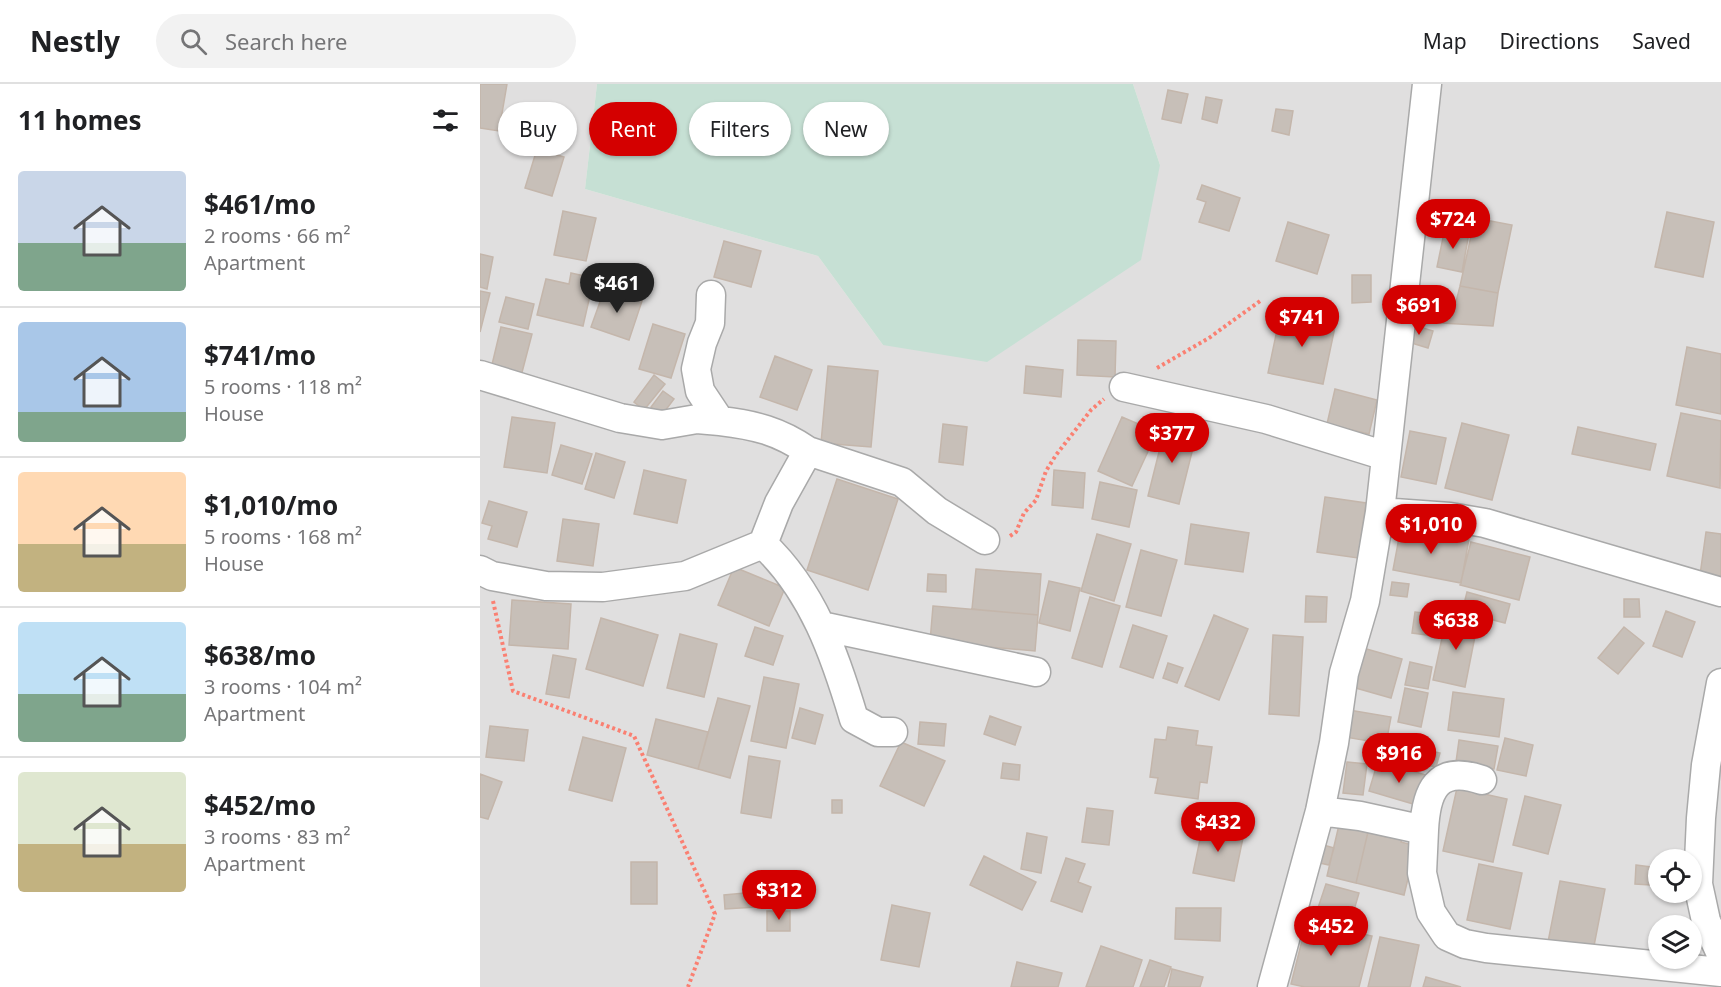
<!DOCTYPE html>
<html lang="en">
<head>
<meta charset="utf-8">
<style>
	body { margin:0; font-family:"Noto Sans",sans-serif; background:#f2f2f2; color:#202124; height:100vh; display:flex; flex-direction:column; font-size:22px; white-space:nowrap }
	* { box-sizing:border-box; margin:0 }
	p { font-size:20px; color:#757577 }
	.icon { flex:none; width:33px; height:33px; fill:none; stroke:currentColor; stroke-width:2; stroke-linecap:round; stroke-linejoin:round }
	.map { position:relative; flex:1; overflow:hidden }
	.drawer { display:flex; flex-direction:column; background:#fff; width:480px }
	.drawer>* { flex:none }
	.hud { position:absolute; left:18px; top:18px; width:570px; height:54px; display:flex; gap:12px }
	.buttons { position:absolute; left:1168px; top:765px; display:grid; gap:12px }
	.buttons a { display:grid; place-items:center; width:54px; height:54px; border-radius:50%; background:#fff; box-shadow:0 2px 4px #0004; font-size:30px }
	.price { position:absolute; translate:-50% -51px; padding:0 14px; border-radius:21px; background:#d40000; color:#fff; font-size:20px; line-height:39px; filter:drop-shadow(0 2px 3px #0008) }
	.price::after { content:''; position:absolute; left:50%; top:36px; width:18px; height:14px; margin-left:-9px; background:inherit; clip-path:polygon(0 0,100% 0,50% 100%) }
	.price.active { background:#222; color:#fff }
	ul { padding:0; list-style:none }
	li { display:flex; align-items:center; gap:18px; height:150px; padding:0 18px }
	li+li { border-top:2px solid #e0e0e0 }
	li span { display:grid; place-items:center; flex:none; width:168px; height:120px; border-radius:6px; color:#555 }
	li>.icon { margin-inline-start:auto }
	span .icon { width:72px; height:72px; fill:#fffc; stroke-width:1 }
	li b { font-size:26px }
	h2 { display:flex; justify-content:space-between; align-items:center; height:72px; padding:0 18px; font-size:26px }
	.chip { padding:0 21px; border-radius:27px; background:#fff; box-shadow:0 2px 4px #0004; font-size:21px; line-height:54px }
	.chip.active { background:#d40000; color:#fff }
	header { display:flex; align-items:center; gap:36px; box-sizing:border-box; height:84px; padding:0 30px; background:#fff; border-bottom:2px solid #e0e0e0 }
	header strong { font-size:28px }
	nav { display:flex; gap:33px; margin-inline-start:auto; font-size:21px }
	.search { width:420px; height:54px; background:#f2f2f2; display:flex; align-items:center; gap:15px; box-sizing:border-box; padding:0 21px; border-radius:33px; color:#757577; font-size:22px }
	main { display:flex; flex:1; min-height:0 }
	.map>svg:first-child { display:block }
	.residential { fill:#e0dfdf; fill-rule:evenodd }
	.wetland { fill:#c6e0d4 }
	.building { fill:#c7bfb8; stroke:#c4b6ab; stroke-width:1.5 }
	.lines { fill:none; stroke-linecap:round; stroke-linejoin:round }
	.minor-casing { stroke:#a9a9a9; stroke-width:31 }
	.path { stroke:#fa8072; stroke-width:4; stroke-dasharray:3 3; stroke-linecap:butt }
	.minor { stroke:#fff; stroke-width:28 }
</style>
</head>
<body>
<header>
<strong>Nestly</strong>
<div class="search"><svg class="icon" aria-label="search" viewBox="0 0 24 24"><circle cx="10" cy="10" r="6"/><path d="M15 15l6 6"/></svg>Search here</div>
<nav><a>Map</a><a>Directions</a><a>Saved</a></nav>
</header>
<main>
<section class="drawer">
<h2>11 homes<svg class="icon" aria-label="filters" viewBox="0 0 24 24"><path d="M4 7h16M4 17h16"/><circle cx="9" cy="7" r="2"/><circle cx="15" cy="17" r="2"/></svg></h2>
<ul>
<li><span style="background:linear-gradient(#c9d6e8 60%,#7fa58c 0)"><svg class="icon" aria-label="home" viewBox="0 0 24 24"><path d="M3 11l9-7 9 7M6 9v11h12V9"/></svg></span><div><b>$461/mo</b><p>2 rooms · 66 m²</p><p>Apartment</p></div></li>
<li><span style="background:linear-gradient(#a9c7e8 75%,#7fa58c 0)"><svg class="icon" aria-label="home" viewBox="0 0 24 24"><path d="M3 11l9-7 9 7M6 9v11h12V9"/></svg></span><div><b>$741/mo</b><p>5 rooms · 118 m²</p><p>House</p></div></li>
<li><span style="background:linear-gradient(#ffd9b3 60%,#c2b280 0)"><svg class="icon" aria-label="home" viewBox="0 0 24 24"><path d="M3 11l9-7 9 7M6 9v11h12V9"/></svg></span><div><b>$1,010/mo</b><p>5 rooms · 168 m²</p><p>House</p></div></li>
<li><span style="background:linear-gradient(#bfe0f5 60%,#7fa58c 0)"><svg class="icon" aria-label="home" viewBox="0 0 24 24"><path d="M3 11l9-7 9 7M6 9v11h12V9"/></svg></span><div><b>$638/mo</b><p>3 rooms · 104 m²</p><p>Apartment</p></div></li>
<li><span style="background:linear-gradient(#dfe7d0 60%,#c2b280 0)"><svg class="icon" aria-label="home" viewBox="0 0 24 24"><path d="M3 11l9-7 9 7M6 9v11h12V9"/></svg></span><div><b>$452/mo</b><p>3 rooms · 83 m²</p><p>Apartment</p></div></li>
</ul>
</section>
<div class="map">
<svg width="1241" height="903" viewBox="0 0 1241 903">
	<rect width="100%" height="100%" fill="#f2efe9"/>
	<path class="residential" d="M0,0h117l-12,105 233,67 65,89 277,-180 -27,-81h588v903h-1241zM1179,776h33v32h-33zM1179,842h33v32h-33z"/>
	<path class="wetland" d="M117,0h536l27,81 -19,95 -154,102 -104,-17 -65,-89 -233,-67z"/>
	<path class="building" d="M0,0h27l-8,47 -19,-3z
		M688,6l20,4 -7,29 -19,-4z
		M726,13l16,3 -5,23 -15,-4z
		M796,25l17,2 -4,24 -17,-4z
		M57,65l27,8 -12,39 -27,-8z
		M722,101l38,13 -11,33 -30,-9 7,-20 -9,-3z
		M83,127l33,7 -10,43 -32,-6z
		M1187,128l47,10 -11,55 -48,-10z
		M995,134l37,7 -14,68 -38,-7z
		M808,138l41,13 -12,39 -41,-13z
		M965,144l24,5 -7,39 -25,-5z
		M244,157l37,10 -10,36 -37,-10z
		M0,170l13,3 -6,32 -7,-2z
		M91,189l23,5 -11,48 -46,-11 9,-36 23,5z
		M872,191h19v27l-19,1z
		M980,202l38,7 -5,33 -69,-4 2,-23 30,3z
		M125,204l37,13 -13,39 -38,-13z
		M0,207l10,2 -10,39z
		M26,213l28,7 -6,25 -29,-7z
		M801,227l55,11 -13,62 -55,-11z
		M173,240l32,10 -14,44 -32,-9z
		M930,240l23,7 -5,17 -23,-7z
		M21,243l31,7 -12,46 -30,-7z
		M598,256l38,1 -1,36 -38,-2z
		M1207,263l34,7v60l-45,-9z
		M295,272l37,14 -15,40 -37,-13z
		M348,282l50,5 -7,76 -50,-4z
		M546,282l37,4 -2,27 -37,-4z
		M174,291l11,9 -21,26 -10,-8z
		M855,305l42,11 -8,34 -42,-10z
		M183,307l11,8 -12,16 -11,-8z
		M1201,329l40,8 -1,67 -53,-12z
		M32,333l43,6 -8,50 -43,-6z
		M642,333l35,15 -25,54 -34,-15z
		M982,339l47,12 -17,65 -47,-12z
		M463,340l24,3 -4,38 -24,-3z
		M686,340l31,8 -18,72 -31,-8z
		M1098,343l78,17 -6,26 -78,-16z
		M930,347l36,7 -10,46 -35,-7z
		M81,361l31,9 -10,30 -30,-9z
		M116,369l29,9 -11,36 -29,-9z
		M164,386l42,10 -9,43 -43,-9z
		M574,386l31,3 -2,35 -31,-3z
		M357,395l61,20 -30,91 -61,-20z
		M620,398l37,8 -8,37 -37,-8z
		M845,413l41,6 -8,55 -41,-6z
		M9,417l38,11 -10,35 -29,-8 4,-13 -10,-3z
		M83,435l36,5 -6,42 -36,-5z
		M711,440l58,9 -6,39 -58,-8z
		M921,443l68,12 -8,44 -68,-13z
		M1226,448l15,2v44l-21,-3z
		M617,450l34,10 -17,57 -33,-10z
		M991,458l59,15 -11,43 -59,-15z
		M661,466l36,10 -16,56 -35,-9z
		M254,483l51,21 -16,38 -51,-21z
		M496,485l65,5 -3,41 -66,-6z
		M448,490l18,1v17l-19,-1z
		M569,497l31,7 -10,43 -31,-8z
		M912,498l17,2 -2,13 -17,-2z
		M987,508l43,12 -5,19 -43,-11z
		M826,512l21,1 -1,25h-21z
		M610,513l30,9 -18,61 -30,-9z
		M1144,515h15l1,18h-16z
		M32,516l59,4 -3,45 -59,-4z
		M453,522l105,9 -3,36 -105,-9z
		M1186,527l29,11 -13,35 -29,-11z
		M935,528l22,3 -3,21 -22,-3z
		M734,531l34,14 -29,71 -34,-14z
		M967,531l31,6 -13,66 -32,-7z
		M121,534l57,17 -15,51 -57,-17z
		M653,541l34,11 -14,42 -33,-11z
		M275,543l28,9 -10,29 -28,-9z
		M1144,543l20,16 -26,31 -20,-16z
		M200,550l37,10 -13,53 -37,-9z
		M793,551l30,2 -4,79 -30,-2z
		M883,564l39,11 -11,39 -39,-11z
		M73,571l23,4 -7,39 -23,-4z
		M930,578l22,5 -4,22 -23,-4z
		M688,579l15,5 -6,15 -14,-5z
		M284,593l35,7 -13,64 -35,-7z
		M925,604l23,5 -7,34 -23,-5z
		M973,608l51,7 -5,38 -51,-7z
		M238,614l32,8 -20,72 -32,-9z
		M320,624l23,7 -8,29 -23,-6z
		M869,626l42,7 -5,27 -41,-7z
		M510,632l31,11 -6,18 -31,-11z
		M176,635l52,13 -10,37 -51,-14z
		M440,638l26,2 -2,22 -26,-2z
		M10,642l38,4 -4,31 -38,-4z
		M688,643l30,4 -2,14 16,2 -5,36 -7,-1 -2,17 -43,-6 3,-15 -8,-1 5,-38 11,1z
		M103,653l43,11 -14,53 -43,-11z
		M1025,654l28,7 -7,31 -29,-6z
		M979,656l39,6 -4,23 -38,-7z
		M421,658l44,19 -21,45 -44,-20z
		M947,666l13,3 -4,14 -13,-3z
		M269,672l31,5 -9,57 -30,-5z
		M898,677l51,15 -9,30 -51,-15z
		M867,678l20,2 -4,31 -20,-2z
		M523,679l17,2 -1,15 -18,-2z
		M0,690l22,8 -14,37 -8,-2z
		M977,704l50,11 -14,63 -50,-11z
		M1045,712l36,9 -13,49 -35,-9z
		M352,716h10v13h-10z
		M607,724l26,3 -4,34 -27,-3z
		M723,741l41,8 -10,48 -41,-8z
		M859,741l29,7 -12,51 -29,-7z
		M908,743l16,3 -3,12 15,4 -12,49 -48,-12 12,-51 18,5z
		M547,749l20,4 -6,36 -20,-4z
		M840,760l14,4 -5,17 -14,-3z
		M504,772l52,26 -14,28 -52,-25z
		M586,774l19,6 -7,18 13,5 -9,25 -31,-11z
		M151,778h26v42h-26z
		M999,780l43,9 -12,56 -43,-9z
		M1156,781l15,2 -1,18 -15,-1z
		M1080,797l45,8 -12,62 -45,-9z
		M846,800l33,9 -10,34 -34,-10z
		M275,808l1,15 -31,2 -1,-14z
		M412,821l38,8 -11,54 -38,-7z
		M696,824h45l-1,33 -45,-2z
		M287,827h23v20h-23z
		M827,837l65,15 -13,51h-54l-14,-3z
		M900,853l39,8 -9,42h-42z
		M621,862l41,14 -9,27h-47z
		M670,876l21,7 -7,20h-24z
		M537,878l45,11 -4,14h-47z
		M692,885l31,8 -3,10h-32z
		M946,893l35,10h-38z"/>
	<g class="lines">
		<defs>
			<path id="minor" d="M231,211l-1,28 -8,20 -6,26 4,22 20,30c35,4 59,10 88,30
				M0,291l140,43 42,7 35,-6 23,2
				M644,303l142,32 120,37
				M900,428l70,5 35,6 236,69
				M283,460c50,47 72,111 91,175l24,13h15
				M0,486l12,6 54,10 57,1 82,-11 78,-32 16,-41 29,-52 94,31 35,29 48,29
				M341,542l215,46
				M1241,599l-15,82 -5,53 -3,66 8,37 15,33
				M840,727l40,5 64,14c2,-38 12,-66 58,-50
				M944,746l-2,43 9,39 16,24 18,8 21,4 235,24
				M792,903l48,-176 14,-68 10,-70 21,-72 15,-89 47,-428"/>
		</defs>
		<use href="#minor" class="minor-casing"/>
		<path class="path" d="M677,284l52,-30 51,-37
			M530,452l6,-4 8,-19 12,-13 10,-29 10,-16 35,-45 13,-11
			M13,517l20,90 121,45 81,178 -27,73"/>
		<use href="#minor" class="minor"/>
	</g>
</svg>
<div class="buttons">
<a><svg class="icon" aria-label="locate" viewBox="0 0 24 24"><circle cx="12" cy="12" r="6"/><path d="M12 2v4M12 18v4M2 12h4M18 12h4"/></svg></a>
<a><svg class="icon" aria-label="layers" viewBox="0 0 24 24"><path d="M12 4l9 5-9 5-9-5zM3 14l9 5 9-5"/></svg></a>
</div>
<b class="price" style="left:973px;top:166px">$724</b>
<b class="price active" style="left:137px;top:230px">$461</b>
<b class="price" style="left:939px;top:252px">$691</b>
<b class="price" style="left:822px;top:264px">$741</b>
<b class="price" style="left:692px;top:380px">$377</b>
<b class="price" style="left:951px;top:471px">$1,010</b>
<b class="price" style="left:976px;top:567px">$638</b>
<b class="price" style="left:919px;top:700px">$916</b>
<b class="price" style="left:738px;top:769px">$432</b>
<b class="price" style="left:299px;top:837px">$312</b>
<b class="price" style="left:851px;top:873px">$452</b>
<div class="hud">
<a class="chip">Buy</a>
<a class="chip active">Rent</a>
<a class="chip">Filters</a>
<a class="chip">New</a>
</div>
</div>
</main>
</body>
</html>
